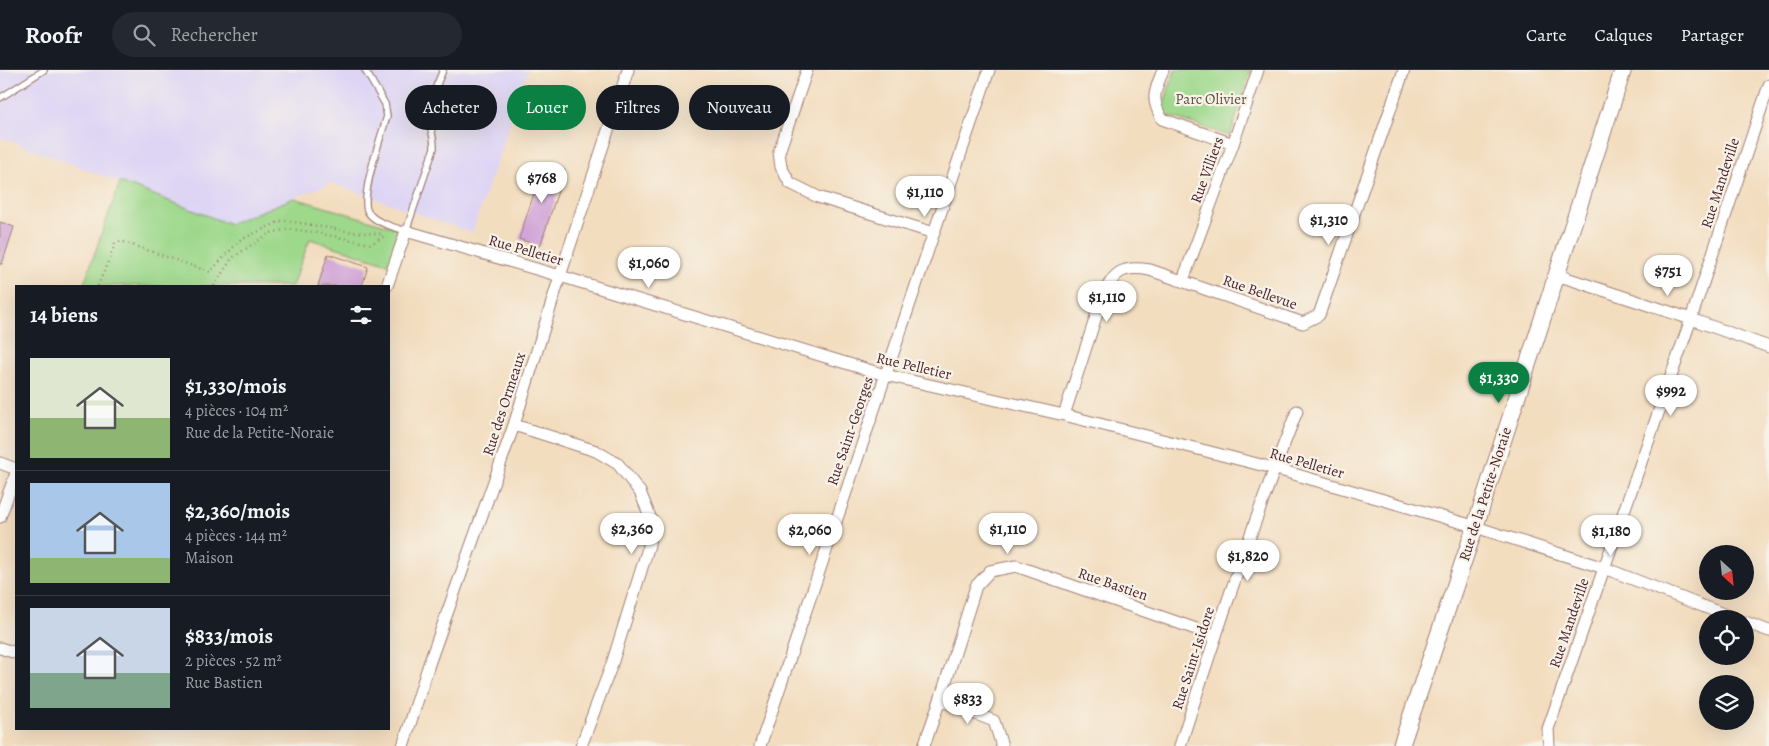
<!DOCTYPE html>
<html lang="fr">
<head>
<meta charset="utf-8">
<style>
	body { margin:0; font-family:Alegreya,serif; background:#242831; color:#f1f3f6; height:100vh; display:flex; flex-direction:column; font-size:19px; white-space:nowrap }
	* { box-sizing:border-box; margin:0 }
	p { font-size:16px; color:#9ea1a6 }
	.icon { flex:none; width:28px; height:28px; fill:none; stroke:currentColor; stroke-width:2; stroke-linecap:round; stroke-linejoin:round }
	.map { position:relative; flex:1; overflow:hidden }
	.details { position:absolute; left:15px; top:215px; width:375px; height:445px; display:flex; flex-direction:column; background:#171b24; border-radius:0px; box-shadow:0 5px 20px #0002 }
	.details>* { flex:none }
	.banner { position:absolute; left:405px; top:15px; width:475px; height:45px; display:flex; gap:10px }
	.needle { width:32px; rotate:153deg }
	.controls { position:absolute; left:1699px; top:475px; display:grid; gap:10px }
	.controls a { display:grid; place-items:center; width:55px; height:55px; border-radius:50%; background:#171b24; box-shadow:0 5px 20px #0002; font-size:25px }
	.price { position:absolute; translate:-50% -42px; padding:0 11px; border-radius:18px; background:#fff; color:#222; font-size:16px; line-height:32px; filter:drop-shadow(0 1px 2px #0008) }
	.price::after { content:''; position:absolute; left:50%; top:30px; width:15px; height:11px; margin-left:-8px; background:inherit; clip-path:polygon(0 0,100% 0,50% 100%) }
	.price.current { background:#0b8043; color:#fff }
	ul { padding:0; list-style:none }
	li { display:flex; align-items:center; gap:15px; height:125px; padding:0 15px }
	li+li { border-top:1px solid #363941 }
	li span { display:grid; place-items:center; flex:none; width:140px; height:100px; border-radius:0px; color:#555 }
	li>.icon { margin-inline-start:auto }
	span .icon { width:60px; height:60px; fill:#fffc; stroke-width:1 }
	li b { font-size:21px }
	h2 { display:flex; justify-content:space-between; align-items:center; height:60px; padding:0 15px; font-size:21px }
	.pill { padding:0 18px; border-radius:22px; background:#171b24; box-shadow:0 5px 20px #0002; font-size:18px; line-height:45px }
	.pill.current { background:#0b8043; color:#fff }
	header { display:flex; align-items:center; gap:30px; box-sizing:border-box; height:70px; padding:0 25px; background:#171b24; border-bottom:1px solid #363941 }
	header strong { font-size:24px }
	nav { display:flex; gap:28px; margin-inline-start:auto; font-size:18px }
	.search { width:350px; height:45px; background:#242831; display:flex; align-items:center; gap:12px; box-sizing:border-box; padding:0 18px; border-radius:28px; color:#9ea1a6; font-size:19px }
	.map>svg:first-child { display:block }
	.built { fill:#ded5f5 }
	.green { fill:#9dd88b; stroke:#747c5b }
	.building { fill:#d2a5d8 }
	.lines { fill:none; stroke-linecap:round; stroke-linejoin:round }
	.lane-casing { stroke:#9e7e75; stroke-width:8 }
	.street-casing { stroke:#9e7e75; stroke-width:13 }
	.secondary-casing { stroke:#9e7e75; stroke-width:18 }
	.path { stroke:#9e7e75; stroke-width:2.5; stroke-dasharray:1 4; stroke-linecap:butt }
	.lane { stroke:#fff; stroke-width:5.5 }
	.street { stroke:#fff; stroke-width:11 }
	.secondary { stroke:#fff; stroke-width:16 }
	.labels { text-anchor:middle; stroke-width:4.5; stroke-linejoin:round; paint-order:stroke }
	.park-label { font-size:15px; fill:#5f4d43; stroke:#f7f3e8 }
	.street-label { font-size:15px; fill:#4a1f2b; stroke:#f7f3e8 }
</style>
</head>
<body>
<header>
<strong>Roofr</strong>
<div class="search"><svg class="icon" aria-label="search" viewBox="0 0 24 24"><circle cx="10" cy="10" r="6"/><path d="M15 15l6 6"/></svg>Rechercher</div>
<nav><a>Carte</a><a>Calques</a><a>Partager</a></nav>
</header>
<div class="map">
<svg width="1769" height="676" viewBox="0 0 1769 676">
	<rect width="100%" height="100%" fill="#f7f3e8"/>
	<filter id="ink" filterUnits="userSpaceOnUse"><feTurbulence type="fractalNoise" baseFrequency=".02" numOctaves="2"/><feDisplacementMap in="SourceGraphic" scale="10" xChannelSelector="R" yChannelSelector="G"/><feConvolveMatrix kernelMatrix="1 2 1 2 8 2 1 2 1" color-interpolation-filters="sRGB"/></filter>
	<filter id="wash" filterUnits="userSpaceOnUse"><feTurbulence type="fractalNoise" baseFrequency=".0096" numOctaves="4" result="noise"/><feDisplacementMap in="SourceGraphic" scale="20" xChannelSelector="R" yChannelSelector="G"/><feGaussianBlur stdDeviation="1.12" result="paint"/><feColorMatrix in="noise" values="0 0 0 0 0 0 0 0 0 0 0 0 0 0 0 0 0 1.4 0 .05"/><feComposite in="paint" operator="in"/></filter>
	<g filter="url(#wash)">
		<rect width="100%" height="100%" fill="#f3ddbf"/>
		<path class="built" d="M0,0h528l-56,163 -141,-50 -102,41 -229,-87z"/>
		<path class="green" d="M1175,0h76l-21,66 -69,-23z
			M120,112l109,42 65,-26 112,33 -12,35 -84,-27 -18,47h-209z"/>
		<g id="blocks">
			<path class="building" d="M544,93l21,7 -25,76 -21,-7z
				M0,152l14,5 -12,37h-2z
				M328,184l40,13 -6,19h-44z"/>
		</g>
	</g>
	<g filter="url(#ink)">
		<use href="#blocks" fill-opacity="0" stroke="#9e7e75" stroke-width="1"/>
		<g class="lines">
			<defs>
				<path id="lane" d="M365,0l20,34 2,12c-5,18 -28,82 -19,96 7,11 26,15 38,19l28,-83c0,-12 -3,-17 -5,-27 -2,-17 8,-36 14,-51
					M0,28l44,-28"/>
				<path id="street" d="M807,0l-28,82 2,15 9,16 28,14 116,36
					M1163,0c-8,21 -13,28 -1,49l71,25
					M1557,205l134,44 78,28
					M1183,210l50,-136 25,-74
					M387,216l19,-55 154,45 325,99 179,40 209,53 190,55 141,45 132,51
					M1064,345l38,-117c12,-26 19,-33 48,-28l153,53 16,-8 85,-245
					M514,355l82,26 22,13 22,28 11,27 -2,26 -37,119 -31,82
					M0,393l16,6
					M0,447l16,-44
					M1745,552l24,9
					M0,578l16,5
					M940,630l54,21 8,25
					M403,676l26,-82 85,-239 46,-149 68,-206
					M760,676l229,-676
					M924,676l16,-46 36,-114 14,-15 26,-5 200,70
					M1180,676c36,-113 73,-225 117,-335
					M1549,676l-1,-17 143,-410 78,-234"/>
				<path id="secondary" d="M1401,676l74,-219 148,-457"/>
			</defs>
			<use href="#lane" class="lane-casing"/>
			<use href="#street" class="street-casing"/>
			<use href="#secondary" class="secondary-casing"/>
			<path class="path" d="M98,216l17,-42 6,-3 89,31 30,-32 43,-20 69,12 30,2
				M214,216l18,-28 38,-25 19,-4 24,3 58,12 15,-9"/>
			<use href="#lane" class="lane"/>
			<use href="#street" class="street"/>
			<use href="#secondary" class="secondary"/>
		</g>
	</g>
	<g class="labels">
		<g class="park-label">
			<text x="1211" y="34">Parc Olivier</text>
		</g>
		<g class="street-label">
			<text transform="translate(1207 100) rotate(-70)" y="5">Rue Villiers</text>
			<text transform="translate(1720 113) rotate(-72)" y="5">Rue Mandeville</text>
			<text transform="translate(526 180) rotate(16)" y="5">Rue Pelletier</text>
			<text transform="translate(1260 222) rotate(19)" y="5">Rue Bellevue</text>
			<text transform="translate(914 296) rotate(13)" y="5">Rue Pelletier</text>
			<text transform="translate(504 334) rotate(-72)" y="5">Rue des Ormeaux</text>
			<text transform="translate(850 361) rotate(-71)" y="5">Rue Saint-Georges</text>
			<text transform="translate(1307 393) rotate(16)" y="5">Rue Pelletier</text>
			<text transform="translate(1485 424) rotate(-72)" y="5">Rue de la Petite-Noraie</text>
			<text transform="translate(1113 514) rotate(19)" y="5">Rue Bastien</text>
			<text transform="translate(1569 553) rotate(-71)" y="5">Rue Mandeville</text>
			<text transform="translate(1193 588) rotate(-72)" y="5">Rue Saint-Isidore</text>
		</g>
	</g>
</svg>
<div class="controls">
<a><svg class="needle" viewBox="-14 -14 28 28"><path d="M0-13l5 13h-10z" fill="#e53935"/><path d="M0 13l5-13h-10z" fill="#9ea1a6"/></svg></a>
<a><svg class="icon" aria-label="locate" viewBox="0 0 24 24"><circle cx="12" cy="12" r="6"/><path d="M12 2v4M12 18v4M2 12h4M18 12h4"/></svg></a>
<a><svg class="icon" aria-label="layers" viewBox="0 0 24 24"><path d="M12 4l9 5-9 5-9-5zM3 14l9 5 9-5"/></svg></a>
</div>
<b class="price" style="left:542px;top:134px">$768</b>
<b class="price" style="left:925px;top:148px">$1,110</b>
<b class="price" style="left:1329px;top:176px">$1,310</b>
<b class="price" style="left:649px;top:219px">$1,060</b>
<b class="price" style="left:1668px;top:227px">$751</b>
<b class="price" style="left:1107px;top:253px">$1,110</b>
<b class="price current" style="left:1499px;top:334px">$1,330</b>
<b class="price" style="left:1671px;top:347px">$992</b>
<b class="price" style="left:632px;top:485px">$2,360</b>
<b class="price" style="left:1008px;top:485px">$1,110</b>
<b class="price" style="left:810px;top:486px">$2,060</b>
<b class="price" style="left:1611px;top:487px">$1,180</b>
<b class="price" style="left:1248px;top:512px">$1,820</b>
<b class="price" style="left:968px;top:655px">$833</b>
<div class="banner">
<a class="pill">Acheter</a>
<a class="pill current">Louer</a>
<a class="pill">Filtres</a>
<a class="pill">Nouveau</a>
</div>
<section class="details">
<h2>14 biens<svg class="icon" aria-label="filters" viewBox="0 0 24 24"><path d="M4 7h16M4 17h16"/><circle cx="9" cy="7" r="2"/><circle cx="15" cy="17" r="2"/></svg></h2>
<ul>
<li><span style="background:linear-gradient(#dfe7d0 60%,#8fb573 0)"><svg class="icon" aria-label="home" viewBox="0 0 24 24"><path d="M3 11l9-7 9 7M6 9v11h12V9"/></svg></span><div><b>$1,330/mois</b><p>4 pièces · 104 m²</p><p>Rue de la Petite-Noraie</p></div></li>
<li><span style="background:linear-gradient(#a9c7e8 75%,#8fb573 0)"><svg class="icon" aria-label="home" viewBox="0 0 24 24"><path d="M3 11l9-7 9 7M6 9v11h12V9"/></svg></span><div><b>$2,360/mois</b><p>4 pièces · 144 m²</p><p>Maison</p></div></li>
<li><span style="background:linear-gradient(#c9d6e8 65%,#7fa58c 0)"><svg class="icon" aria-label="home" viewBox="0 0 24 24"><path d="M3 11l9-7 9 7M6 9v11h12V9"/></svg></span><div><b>$833/mois</b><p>2 pièces · 52 m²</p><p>Rue Bastien</p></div></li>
</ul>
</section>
</div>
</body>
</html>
